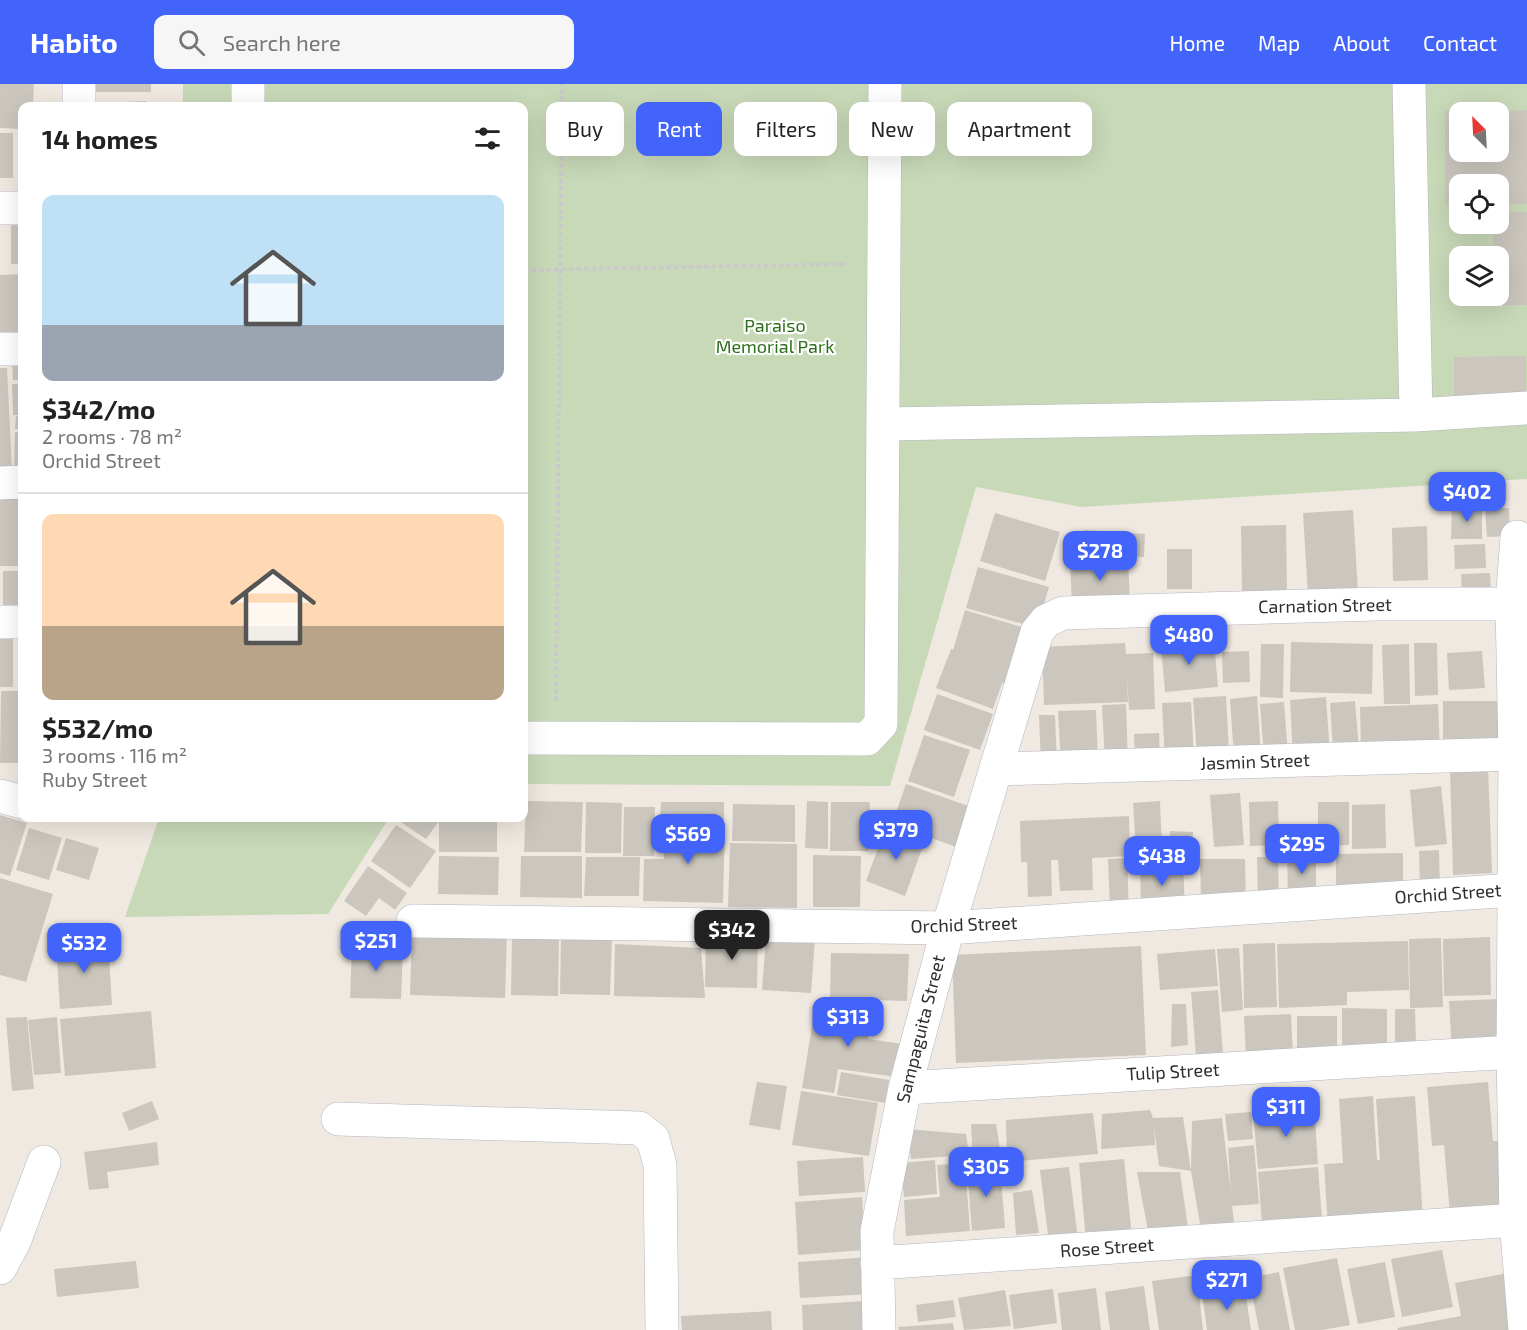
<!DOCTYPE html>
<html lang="en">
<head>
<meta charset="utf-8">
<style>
	body { margin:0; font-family:"Exo 2",sans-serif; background:#f6f6f6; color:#222; height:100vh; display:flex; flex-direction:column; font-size:22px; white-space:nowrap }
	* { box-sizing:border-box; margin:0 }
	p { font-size:20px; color:#767676 }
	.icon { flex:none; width:33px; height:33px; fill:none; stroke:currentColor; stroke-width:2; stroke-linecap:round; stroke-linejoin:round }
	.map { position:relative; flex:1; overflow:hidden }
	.sheet { position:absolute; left:18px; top:18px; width:510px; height:720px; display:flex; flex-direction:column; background:#fff; border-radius:12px; box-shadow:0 6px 24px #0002 }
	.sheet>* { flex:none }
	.banner { position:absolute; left:546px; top:18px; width:570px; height:54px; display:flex; gap:12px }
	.needle { width:39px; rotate:336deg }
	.tools { position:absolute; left:1449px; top:18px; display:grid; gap:12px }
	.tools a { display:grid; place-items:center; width:60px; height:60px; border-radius:12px; background:#fff; box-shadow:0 6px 24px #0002; font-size:30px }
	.price { position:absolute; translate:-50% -51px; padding:0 14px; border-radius:12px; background:#4264fb; color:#fff; font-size:20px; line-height:39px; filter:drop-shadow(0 2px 3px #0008) }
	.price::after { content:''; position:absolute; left:50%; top:36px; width:18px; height:14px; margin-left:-9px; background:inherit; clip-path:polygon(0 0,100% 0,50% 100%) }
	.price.on { background:#222; color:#fff }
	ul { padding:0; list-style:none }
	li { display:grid; align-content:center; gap:12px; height:318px; padding:0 24px }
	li+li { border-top:2px solid #e0e0e0 }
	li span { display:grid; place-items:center; height:186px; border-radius:12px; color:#555 }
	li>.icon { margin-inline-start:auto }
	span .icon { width:108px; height:108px; fill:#fffc; stroke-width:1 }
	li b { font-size:26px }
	h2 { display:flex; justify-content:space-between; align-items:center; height:72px; padding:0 24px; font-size:26px }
	.chip { padding:0 21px; border-radius:12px; background:#fff; box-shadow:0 6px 24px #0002; font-size:21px; line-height:54px }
	.chip.on { background:#4264fb; color:#fff }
	header { display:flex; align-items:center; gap:36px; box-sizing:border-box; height:84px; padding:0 30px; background:#4264fb; color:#fff }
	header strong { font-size:28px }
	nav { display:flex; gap:33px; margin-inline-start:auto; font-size:21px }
	.search { width:420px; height:54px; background:#f6f6f6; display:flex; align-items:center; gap:15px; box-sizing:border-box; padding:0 21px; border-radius:12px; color:#767676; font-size:22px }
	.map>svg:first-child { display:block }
	.cemetery { fill:#c8d9b8; fill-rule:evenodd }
	.building { fill:#cbc7bf }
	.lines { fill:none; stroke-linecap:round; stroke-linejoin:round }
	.minor-casing { stroke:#b4b7c1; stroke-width:34 }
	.path { stroke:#c9c9c9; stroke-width:4; stroke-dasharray:4.5 3; stroke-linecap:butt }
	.minor { stroke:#fff; stroke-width:33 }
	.labels { text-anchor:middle; stroke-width:4.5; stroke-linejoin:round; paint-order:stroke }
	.park-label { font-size:18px; fill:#2c6e1b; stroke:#fff }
	.street-label { font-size:18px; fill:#2e2e2e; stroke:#fff }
</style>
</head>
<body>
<header>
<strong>Habito</strong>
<div class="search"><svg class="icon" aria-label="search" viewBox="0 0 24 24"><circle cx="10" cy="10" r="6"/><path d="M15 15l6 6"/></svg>Search here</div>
<nav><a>Home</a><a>Map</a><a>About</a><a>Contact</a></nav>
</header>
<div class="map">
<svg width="1527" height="1246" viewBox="0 0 1527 1246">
	<rect width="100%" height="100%" fill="#efe9e1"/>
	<path class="cemetery" d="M183,0h1344v395l-446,28 -105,-20 -86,299 -366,-2v-678h-341zM1460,28h38v40h-38zM1460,100h38v40h-38zM1460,172h38v40h-38z
		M159,734h230l-61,96 -203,3z"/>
	<path class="building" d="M0,0h34l-1,22h-11v23l-22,-1z
		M87,0h64v8h-64z
		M146,17v5h-42v-3z
		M1527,26v94h-29v-20h-38v21h-15v-94h15v41h38v-41z
		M0,49h13v45h-13z
		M19,53h3v45h-4z
		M1498,128h29v93h-33l-1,-9h5v-40h-5v-32h5z
		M11,138h11v42h-11z
		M22,190v60h-22v-59z
		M1526,272v45l-72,1v-45z
		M12,274h10v22h-9z
		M0,284h7l5,102 -12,1z
		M12,300h10v31h-9z
		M16,332h6v13h-7z
		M15,348h7v39h-8z
		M0,403h19l-1,50h4v29h-22z
		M1452,422h30v33h-31z
		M1509,424l1,28 -23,1 -2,-28z
		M1353,426l5,82 -50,3 -5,-82z
		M995,429l65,19 -15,49 -65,-20z
		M1286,441l1,68h-45l-1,-67z
		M1427,442l1,54 -35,1 -1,-53z
		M1084,446l61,4 -1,23 -61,-4z
		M1485,460l1,24 -31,1 -1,-24z
		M1167,465h25v40h-25z
		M1128,474l2,45 -58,2 -2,-44z
		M978,483l71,20 -12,41 -71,-20z
		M3,487h19v39l-19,1z
		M1490,489l1,18 -29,1 -1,-18z
		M965,526l70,21 -17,56 -16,-4 -9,26 -57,-21 15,-39 2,1z
		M0,546h13v57h-13z
		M1214,557l4,46 -53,5 -4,-46z
		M1291,558l82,2 -1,50 -82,-2z
		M1125,559l1,11 27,-1 2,56 -26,1 -2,-37 1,29 -84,3 -2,-58z
		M1414,559h23l1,52 -23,1z
		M1261,560h23l-1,54 -23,-1z
		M1409,560l1,60h-26l-2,-59z
		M1249,567l1,31 -27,1 -1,-31z
		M1482,567l3,37 -36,2 -2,-37z
		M1,607h21v72h-22z
		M937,610l56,20 -13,36 -56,-20z
		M1226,612l3,57 -32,3 -4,-58z
		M1257,612l4,59 -27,2 -4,-58z
		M1326,613l4,58 -37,2 -3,-57z
		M1355,617l4,48 -26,2 -3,-48z
		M1443,617h59l1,49 -60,1z
		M1191,618l3,57 -29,2 -3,-58z
		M1284,618l4,52 -24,2 -4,-52z
		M1126,620l2,59h-23l-3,-58z
		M1438,620l2,48 -79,3 -1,-48z
		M1096,626l2,52 -37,2 -3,-53z
		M1039,631h16l2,49 -16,1z
		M1159,649l1,24 -25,1 -1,-24z
		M924,651l46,15 -16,47 -46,-16z
		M1488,683l4,106 -39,2 -3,-106z
		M906,700l68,24 -15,40 -67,-24z
		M1441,702l6,58 -32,3 -5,-57z
		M1240,709l4,52 -30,2 -4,-52z
		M526,717l57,1 -2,50h-57z
		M807,717l21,1v47l-23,-1z
		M1160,717l2,47 -26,2 -3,-47z
		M1278,717l1,44 -29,1 -1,-44z
		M586,718l36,1 -1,50h-36z
		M661,718h63v18l-64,-1z
		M831,718h39l-2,49h-38z
		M1318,718h31v43l-31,1z
		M733,720l62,1v37l-63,-1z
		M1385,720l1,44 -34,1v-44z
		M624,723h31l-1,49h-31z
		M0,731l27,8 -17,53 -10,-3z
		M1129,732l1,40 -38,2 1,32 -33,1 -2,-31h-7l1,36 -24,1 -1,-35h-6l-1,-41z
		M406,734h27l6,3 -13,18 -24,-16z
		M439,734h58v34h-58z
		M665,738l60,1 -2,80 -80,-2 1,-42h20z
		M396,741l40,26 -26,37 -39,-27z
		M886,742l39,14 -20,56 -39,-15z
		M29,744l33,10 -13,42 -33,-10z
		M1170,747l23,1 -2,25 -22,-1z
		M66,754l33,10 -10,32 -33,-10z
		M730,759l67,1v64l-69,-1z
		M1439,766l1,37 -20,1 -1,-37z
		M1316,768v46h-28l-1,-45z
		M1403,769v43l-67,1v-43z
		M813,771l48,1 -1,51h-47z
		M439,772l60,1 -1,38 -60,-1z
		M521,772h61v42l-62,-1z
		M586,773h54l-1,39h-55z
		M1257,773h21l1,48h-21z
		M1127,774l2,53 -19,1 -2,-53z
		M1200,775h45l1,44 -45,1z
		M1183,779l2,46 -44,2 -1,-47z
		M368,782l39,27 -12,17 -16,-12 -13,18 -22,-15z
		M0,794l53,16 -27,88 -26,-7z
		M412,847l95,2 -2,65 -95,-3z
		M706,850h52l-1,54 -52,-1z
		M512,852l47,1 -1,59 -47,-1z
		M561,852l51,1 -2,58 -50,-1z
		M766,852l49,3 -4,54 -49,-3z
		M1490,853l1,58 -47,1 -1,-57z
		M1441,854l2,69 -33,1 -1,-69z
		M108,855l4,66 -52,4 -4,-67z
		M1408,857l1,49 -62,2v13l-68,3 -2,-64z
		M1275,859l2,64 -33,1 -1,-64z
		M615,860l86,4 4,50 -91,-2z
		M352,862l51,1 -2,52 -51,-1z
		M1141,862l5,109 -190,8 -4,-108z
		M1239,864l4,62 -21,2 -5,-63z
		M1215,865l3,37 -58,4 -3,-36z
		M831,869l78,1 -2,47 -77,-2z
		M1218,906l5,64 -27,2 -5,-64z
		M1500,915l1,50 -49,2 -3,-50z
		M816,917l56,8 -4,30 41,6 -5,33 -66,-9 -4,24 -32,-5z
		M1172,920h14l2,41 -17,2z
		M1342,924l45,1v45h-45z
		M1395,925h20l1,37h-21z
		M151,927l5,57 -91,8 -5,-57z
		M1291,930l2,42 -47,3 -2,-43z
		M1297,932h40v39l-40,1z
		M27,933l7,72 -22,2 -6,-73z
		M57,933l4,56 -27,2 -6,-55z
		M841,988l48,8 -4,23 -48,-8z
		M757,998l30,4 -7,44 -31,-5z
		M1488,998l5,59h7l5,68 -55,5 -6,-69 -12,1 -5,-59z
		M801,1007l77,12 -9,53 -77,-11z
		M1373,1012l4,64h3l-4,-61 39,-3 8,124 -95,7 -4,-63 19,-1 -4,-64z
		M152,1017l7,18 -30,12 -7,-18z
		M1314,1023l4,57 -60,5 -5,-57z
		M1150,1026l3,8 30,-1 8,54 1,-50 30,-3 9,75 -3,-45 26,-3 5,59 -27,2 4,31 -34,-1 -11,-65 -32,-5 -5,-40 1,19 -54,4 1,-35z
		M1251,1028l2,27 -25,2 -3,-27z
		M1093,1029l5,41 -91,8 -1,-42z
		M971,1040h25l6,37 -29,2z
		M907,1045l59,5 3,21 -58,4z
		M157,1058l2,23 -52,7 2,16 -20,2 -5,-38z
		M863,1073l2,35 -66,4 -2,-35z
		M1124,1075l8,78 -46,4 -7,-78z
		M935,1076l2,34 -33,3 -3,-34z
		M965,1079l5,68 -64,5 -2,-36 36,-3 -3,-32z
		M1000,1081l5,63 -33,3 -5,-64z
		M1069,1083l10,81 -29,3 -10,-81z
		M1318,1083l5,65 -60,5 -5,-65z
		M1137,1088h43l8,56 -39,8z
		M1032,1106l7,43 -23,2 -3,-42z
		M862,1113l3,53 -67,5 -3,-53z
		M1442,1166l11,57 -51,10 -11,-58z
		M870,1173l2,37 -72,4 -2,-36z
		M1337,1174l13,67 -28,5h-27l-12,-62z
		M136,1177l3,27 -82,9 -3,-28z
		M1385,1178l10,55 -37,7 -11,-55z
		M1279,1188l11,58h-31l-10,-52z
		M1508,1189l11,57h-121l-1,-2 64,-12 -6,-33z
		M1197,1191l6,55h-44l-7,-49z
		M1144,1202l6,44h-40l-5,-38z
		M1096,1204l5,42h-39l-4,-37z
		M1053,1205l4,34 -43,6 -5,-34z
		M1245,1205l6,41h-44l-5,-36z
		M1005,1206l6,36 -47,4 -6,-32z
		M953,1216l3,17 -38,5 -2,-17z
		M865,1217l1,29h-63l-1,-25z
		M771,1227l1,19h-90l-1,-14z
		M953,1239l1,7h-55l-1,-3z"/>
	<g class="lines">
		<defs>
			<path id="minor" d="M79,0v22
				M248,0v22
				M1409,0l7,331
				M0,124h22
				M0,265h22
				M884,340l532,-9 111,-7
				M0,399l22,-1
				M1517,453l-5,67 3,150 -2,298 3,168 9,110
				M0,538h22
				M524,654l343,1 14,-15 4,-640
				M996,685l519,-15
				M0,712l22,6
				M413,837l535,7 565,-38
				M905,1004l608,-36
				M338,1035l301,9 14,11 7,26 2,165
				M877,1179l639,-43
				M0,1184l14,-26 30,-80
				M879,1246l-2,-99 28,-143 43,-160 89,-296 9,-11 17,-8 314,-9h135"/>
		</defs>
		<use href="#minor" class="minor-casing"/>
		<path class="path" d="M524,186l323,-6
			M556,617l6,-617"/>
		<use href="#minor" class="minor"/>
	</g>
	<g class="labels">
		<g class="park-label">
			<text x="775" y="248">Paraiso<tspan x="775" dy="21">Memorial Park</tspan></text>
		</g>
		<g class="street-label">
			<text transform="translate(1325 522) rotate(-1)" y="6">Carnation Street</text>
			<text transform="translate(1255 678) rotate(-2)" y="6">Jasmin Street</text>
			<text transform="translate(1448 810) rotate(-4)" y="6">Orchid Street</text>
			<text transform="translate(964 841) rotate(-2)" y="6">Orchid Street</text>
			<text transform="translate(921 945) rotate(-76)" y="6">Sampaguita Street</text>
			<text transform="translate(1173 988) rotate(-3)" y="6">Tulip Street</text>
			<text transform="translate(1107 1164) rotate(-4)" y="6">Rose Street</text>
		</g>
	</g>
</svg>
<div class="tools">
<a><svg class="needle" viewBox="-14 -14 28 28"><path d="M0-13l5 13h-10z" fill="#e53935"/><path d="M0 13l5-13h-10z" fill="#767676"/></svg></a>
<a><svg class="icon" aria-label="locate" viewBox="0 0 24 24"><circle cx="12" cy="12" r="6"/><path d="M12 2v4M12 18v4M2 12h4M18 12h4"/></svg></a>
<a><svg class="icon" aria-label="layers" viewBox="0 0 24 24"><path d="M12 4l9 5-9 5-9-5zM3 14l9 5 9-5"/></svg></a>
</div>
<b class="price" style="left:1467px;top:439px">$402</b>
<b class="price" style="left:1100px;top:498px">$278</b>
<b class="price" style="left:1189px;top:582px">$480</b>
<b class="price" style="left:896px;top:777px">$379</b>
<b class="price" style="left:688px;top:781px">$569</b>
<b class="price" style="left:1302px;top:791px">$295</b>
<b class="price" style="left:1162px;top:803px">$438</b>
<b class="price on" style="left:732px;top:877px">$342</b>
<b class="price" style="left:376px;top:888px">$251</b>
<b class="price" style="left:84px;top:890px">$532</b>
<b class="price" style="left:848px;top:964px">$313</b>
<b class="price" style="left:1286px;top:1054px">$311</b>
<b class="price" style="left:986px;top:1114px">$305</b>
<b class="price" style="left:1227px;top:1227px">$271</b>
<div class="banner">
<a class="chip">Buy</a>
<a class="chip on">Rent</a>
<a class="chip">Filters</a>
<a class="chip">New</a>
<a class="chip">Apartment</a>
</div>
<section class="sheet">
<h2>14 homes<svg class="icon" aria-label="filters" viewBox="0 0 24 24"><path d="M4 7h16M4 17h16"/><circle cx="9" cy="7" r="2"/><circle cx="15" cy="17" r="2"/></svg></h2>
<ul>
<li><span style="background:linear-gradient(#bfe0f5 70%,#9aa5b1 0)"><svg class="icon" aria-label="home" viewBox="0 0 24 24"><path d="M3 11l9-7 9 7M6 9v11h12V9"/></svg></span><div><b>$342/mo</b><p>2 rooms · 78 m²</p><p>Orchid Street</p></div></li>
<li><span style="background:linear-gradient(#ffd9b3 60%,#b9a48a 0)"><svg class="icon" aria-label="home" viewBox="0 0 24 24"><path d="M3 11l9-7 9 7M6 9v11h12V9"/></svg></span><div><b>$532/mo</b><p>3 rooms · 116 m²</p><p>Ruby Street</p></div></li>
</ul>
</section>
</div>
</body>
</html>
